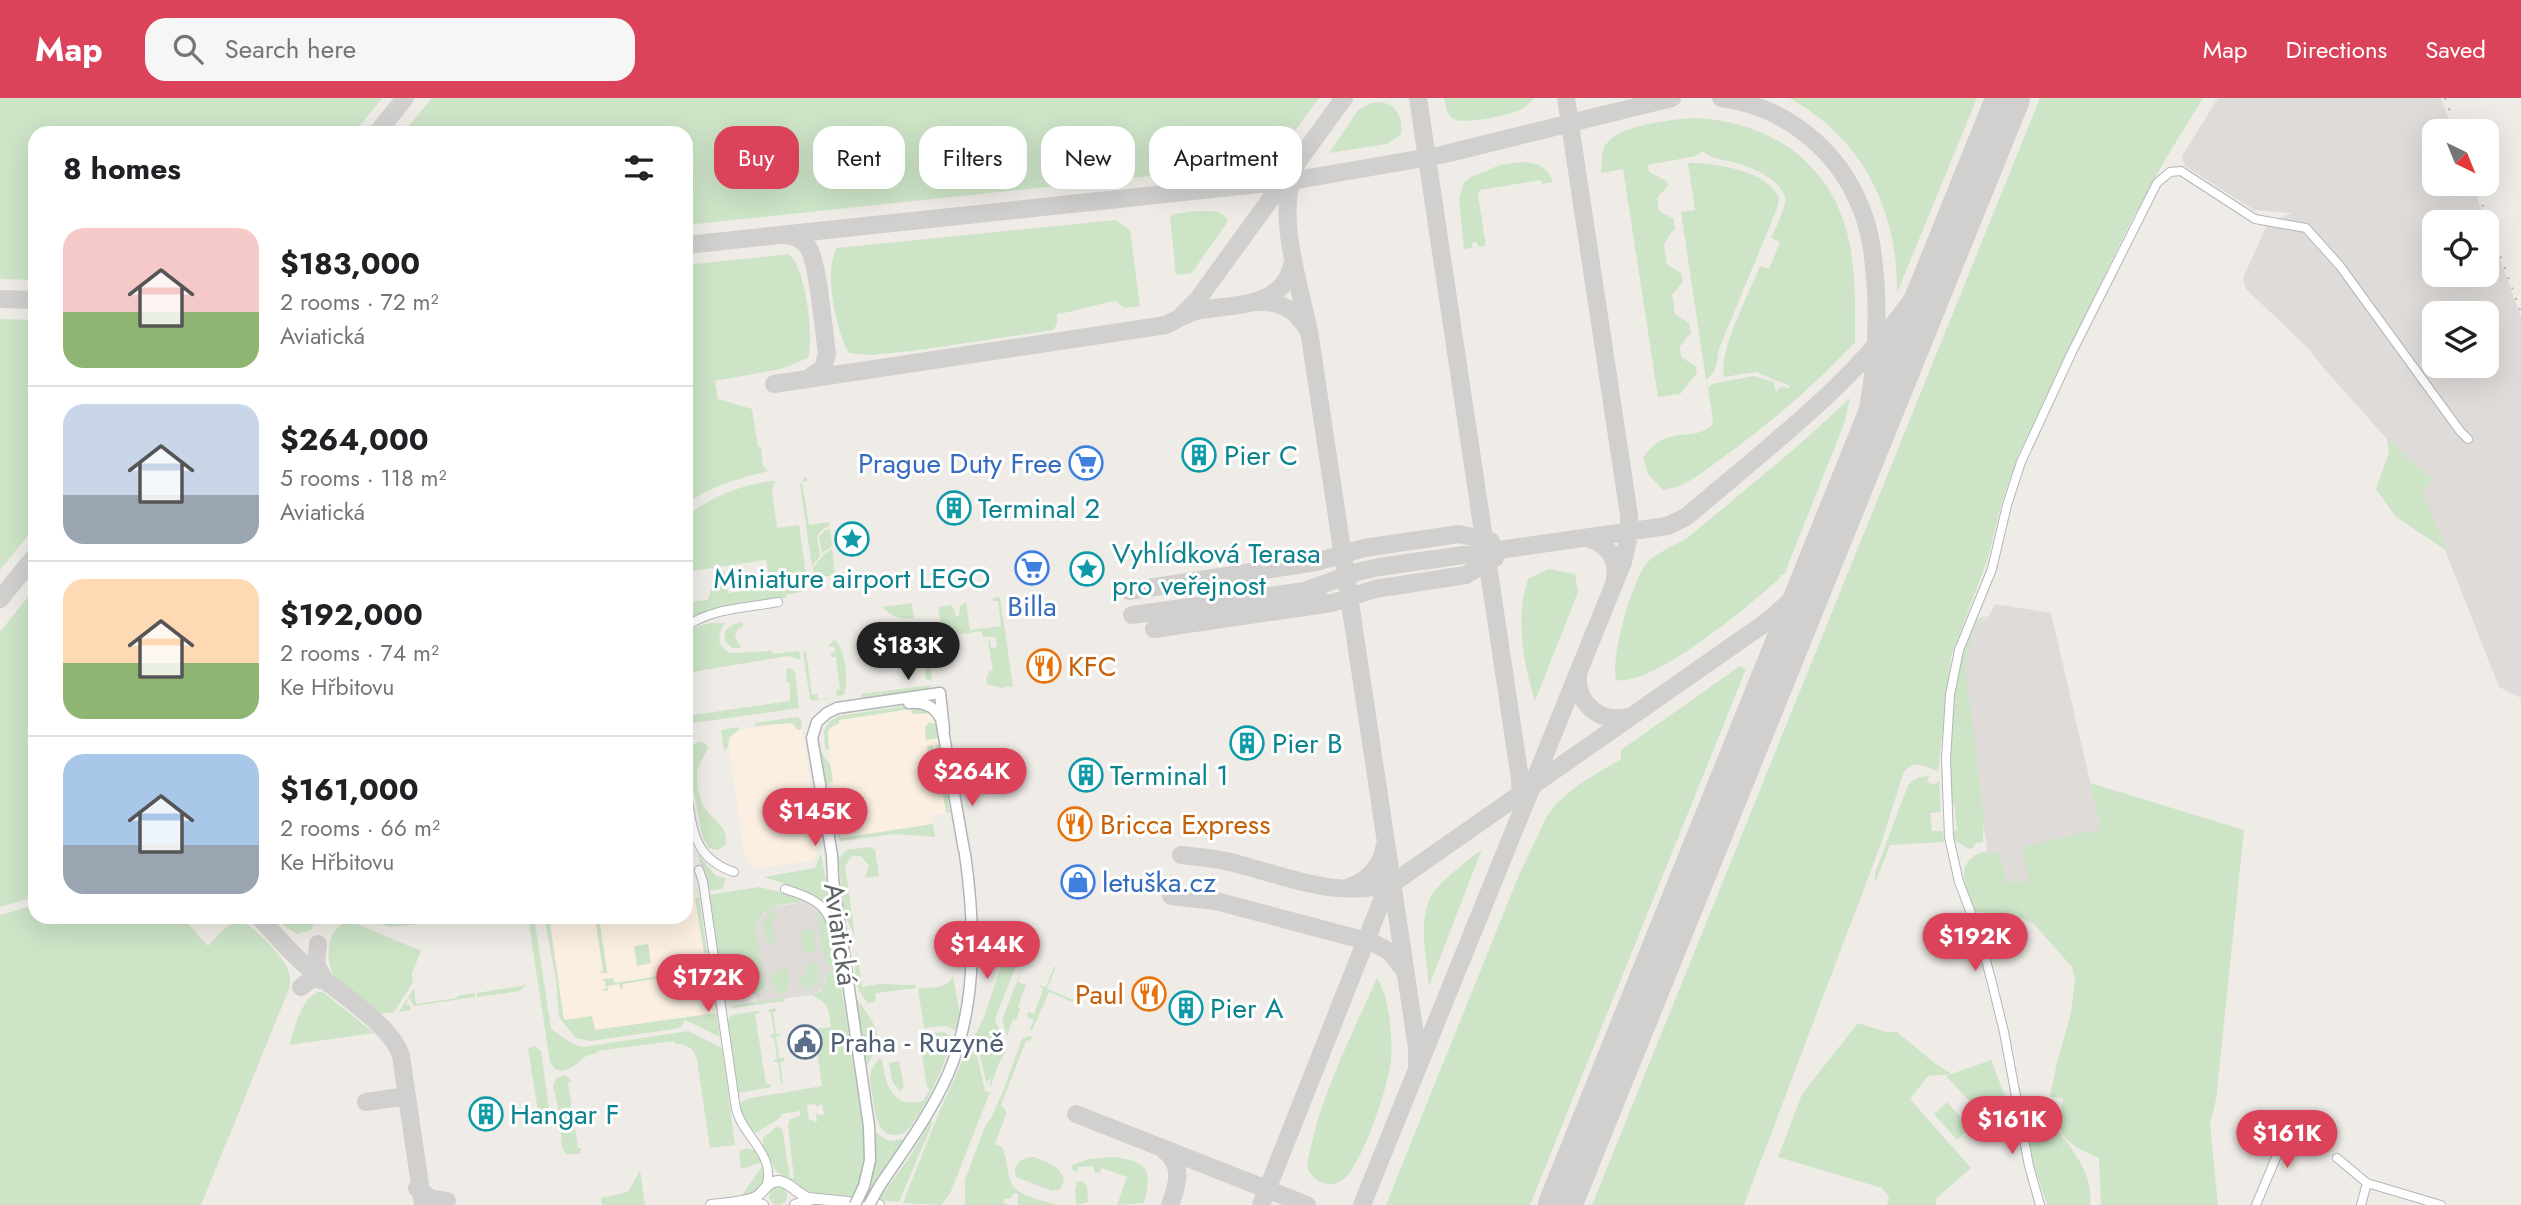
<!DOCTYPE html>
<html lang="en">
<head>
<meta charset="utf-8">
<style>
	body { margin:0; font-family:Jost,sans-serif; background:#f6f6f6; color:#202124; height:100vh; display:flex; flex-direction:column; font-size:26px; white-space:nowrap }
	* { box-sizing:border-box; margin:0 }
	p { font-size:23px; color:#757577 }
	.icon { flex:none; width:38px; height:38px; fill:none; stroke:currentColor; stroke-width:2; stroke-linecap:round; stroke-linejoin:round }
	.map { position:relative; flex:1; overflow:hidden }
	.side { position:absolute; left:28px; top:28px; width:665px; height:798px; display:flex; flex-direction:column; background:#fff; border-radius:21px; box-shadow:0 7px 28px #0002 }
	.side>* { flex:none }
	.hud { position:absolute; left:714px; top:28px; width:665px; height:63px; display:flex; gap:14px }
	.needle { width:46px; rotate:137deg }
	.fabs { position:absolute; left:2422px; top:21px; display:grid; gap:14px }
	.fabs a { display:grid; place-items:center; width:77px; height:77px; border-radius:14px; background:#fff; box-shadow:0 7px 28px #0002; font-size:35px }
	.price { position:absolute; translate:-50% -60px; padding:0 16px; border-radius:24px; background:#da4359; color:#fff; font-size:23px; line-height:46px; filter:drop-shadow(0 2px 4px #0008) }
	.price::after { content:''; position:absolute; left:50%; top:42px; width:21px; height:16px; margin-left:-10px; background:inherit; clip-path:polygon(0 0,100% 0,50% 100%) }
	.price.active { background:#222; color:#fff }
	ul { padding:0; list-style:none }
	li { display:flex; align-items:center; gap:21px; height:175px; padding:0 35px }
	li+li { border-top:2px solid #e0e0e0 }
	li span { display:grid; place-items:center; flex:none; width:196px; height:140px; border-radius:21px; color:#555 }
	li>.icon { margin-inline-start:auto }
	span .icon { width:84px; height:84px; fill:#fffc; stroke-width:1 }
	li b { font-size:30px }
	h2 { display:flex; justify-content:space-between; align-items:center; height:84px; padding:0 35px; font-size:30px }
	.tag { padding:0 24px; border-radius:21px; background:#fff; box-shadow:0 7px 28px #0002; font-size:24px; line-height:63px }
	.tag.active { background:#da4359; color:#fff }
	header { display:flex; align-items:center; gap:42px; box-sizing:border-box; height:98px; padding:0 35px; background:#da4359; color:#fff }
	header strong { font-size:33px }
	nav { display:flex; gap:38px; margin-inline-start:auto; font-size:24px }
	.search { width:490px; height:63px; background:#f6f6f6; display:flex; align-items:center; gap:18px; box-sizing:border-box; padding:0 24px; border-radius:21px; color:#757577; font-size:26px }
	.map>svg:first-child { display:block }
	.commercial { fill:#fbefe1 }
	.industrial { fill:#dedbd9; fill-rule:evenodd }
	.green { fill:#cde4c7; fill-rule:evenodd }
	.lines { fill:none; stroke-linecap:round; stroke-linejoin:round }
	.taxiway { stroke:#d1d0ce; stroke-width:18 }
	.runway { stroke:#d1d0ce; stroke-width:44 }
	.minor-casing { stroke:#b2b6b8; stroke-width:10 }
	.tertiary-casing { stroke:#b2b6b8; stroke-width:12 }
	.secondary-casing { stroke:#b2b6b8; stroke-width:13 }
	.minor { stroke:#fff; stroke-width:8 }
	.tertiary { stroke:#fff; stroke-width:10 }
	.secondary { stroke:#fff; stroke-width:10 }
	.rail { stroke:#b3b4b4; stroke-width:2; stroke-dasharray:2 9; stroke-linecap:butt }
	.secondary-bridge-casing { stroke:#b2b6b8; stroke-width:13; stroke-linecap:butt }
	.secondary-bridge { stroke:#fff; stroke-width:10 }
	.labels { text-anchor:middle; stroke-width:6; stroke-linejoin:round; paint-order:stroke }
	.culture-label { font-size:28px; fill:#0d838f; stroke:#fff; text-anchor:start }
	.shop-label { font-size:28px; fill:#366cbe; stroke:#fff; text-anchor:end }
	.food-label { font-size:28px; fill:#c56008; stroke:#fff; text-anchor:start }
	.street-label { font-size:28px; fill:#5f6466; stroke:#fff }
	.service-label { font-size:28px; fill:#4e5e75; stroke:#fff; text-anchor:start }
</style>
</head>
<body>
<header>
<strong>Map</strong>
<div class="search"><svg class="icon" aria-label="search" viewBox="0 0 24 24"><circle cx="10" cy="10" r="6"/><path d="M15 15l6 6"/></svg>Search here</div>
<nav><a>Map</a><a>Directions</a><a>Saved</a></nav>
</header>
<div class="map">
<svg width="2521" height="1107" viewBox="0 0 2521 1107">
	<rect width="100%" height="100%" fill="#efece7"/>
	<path class="commercial" d="M912,611l1,5 17,-1 7,5 16,89 -3,5 -18,3 1,9 -4,1 -88,13 -14,-103 2,-6 10,-5 -1,-4z
		M790,624l6,3 2,5 4,-1 17,116 -4,13 -4,3 -53,7 -9,-5 -5,-10 -16,-111 6,-10 5,-2z
		M686,757l5,4 -4,10 5,6 12,78 3,-1 9,61 -122,17 -30,-10 -15,-103h137z"/>
	<path class="industrial" d="M2218,0h223l12,33h-19v53h38l14,38h-52v53h53v-52l34,94v381l-22,-11 -76,-193 -1,-3 10,-12 -45,-40 -66,-74 -12,-16 -63,-60 -3,-11 25,-55 24,-10 -38,-3 -69,-44 -3,-10zM2434,215h53v53h-53z
		M1995,506l56,9 50,216 -72,52 -23,1 -18,-28 -4,-24v-13l-20,-154 11,-39 12,-5z
		M806,804l12,7 7,55 5,-1 1,9 -5,1 -2,15 -13,7 -54,7 -1,-7 6,-3 -7,-66 15,-19z"/>
	<path class="green" d="M0,0h382l-28,35h-319v147l-35,-1z
		M432,0h887l-28,39 -5,-5 -3,1 -22,30 -2,-1 -12,4 -561,59v-92h-283z
		M1444,0h90c-4,4 -7,8 -12,11 -11,6 -61,17 -70,9 -6,-4 -6,-13 -8,-20z
		M1789,0h188l-80,195c1,-82 -34,-155 -108,-195z
		M2040,0h163l-38,62 -37,67 -109,226 -18,52 -13,53 -37,99 -13,115c-14,-6 -25,-14 -35,2l-22,70 -137,361h-152z
		M1380,4c17,3 23,16 21,32l-14,10 -58,9 30,-44 12,-6z
		M1692,20c79,2 143,47 158,127 6,32 5,65 5,97 -39,42 -81,78 -126,111 -20,14 -41,34 -66,37l-15,-16 -5,-16c23,-35 48,-15 68,-32l2,-6 -5,-32 4,-4 42,-8 20,6 2,10 4,-5 9,1 1,-2 -34,-14 -32,5c-6,-25 25,-84 36,-111l9,3 11,-27 -9,-4c5,-11 12,-24 14,-35 3,-22 -36,-37 -52,-41 -12,-3 -22,-3 -30,-11l-7,5 -48,9 1,7 18,9 1,5 -11,12 2,13 15,8 1,12h-3l-8,13 3,20 14,9 2,9 -11,13 3,19 14,9 2,12h-3l-8,12 1,10 14,9 2,7 -17,21 -22,3 -35,-228 -22,4c1,-9 0,-19 4,-27 12,-21 65,-26 87,-28z
		M1522,64c15,1 26,4 31,20l-11,2 -1,-4 -61,10 -2,5 8,51 -7,1 -3,-5 -4,1v5l-8,1 -5,-51 5,-15 5,-5 31,-13z
		M1688,65c27,0 79,7 91,35l-1,8 -59,143c-3,12 -1,23 -13,31l-25,-168 14,-2z
		M1197,113c11,0 26,-2 31,10l-36,52 -16,2 -6,-58 5,-3z
		M1116,122l14,10 10,76 -16,2 -8,-7c-21,3 -38,10 -59,13v10l-4,6 -141,21 -41,4 -22,-2c-13,-21 -26,-85 -12,-105z
		M789,156c17,14 25,83 19,104l-27,11 -66,12 3,18 34,10 6,38h3l2,19 6,5c-30,7 -58,15 -83,33v-239z
		M0,221l35,1v207l-35,43z
		M1850,300l-6,26 -60,151 -3,-1 -2,5c-28,25 -126,108 -163,101 -5,-25 15,-97 31,-117 9,-11 33,-19 45,-29 53,-44 108,-88 158,-136z
		M2387,341l45,40 -10,12 25,60 -51,-34 -20,-28 13,-37z
		M805,379l3,3 -6,2 7,43 20,-3v4l-6,3 -6,7 3,20 -8,10 -12,-81z
		M775,383l-3,9 5,38 22,-3 9,62 -7,5 -15,3v3l-54,8 -46,18v-22l22,-2 8,-28 9,-1 3,22 20,-3v-4l22,-5 -4,-21 -80,12v-56c25,-19 57,-33 89,-35z
		M830,431l2,17 -10,7 -3,-16 6,-7z
		M832,451l3,26 -17,3 1,8h-3l-3,-18 11,-14z
		M1549,471l26,5 3,18 -43,109c-12,-39 -20,-82 -7,-122z
		M35,490v309l-35,10v-275z
		M1000,499l13,89 -12,2 -14,-4 -1,-7 3,-1 -1,-4 5,-2 -5,-29h2l1,7 6,-1 -1,-10h-13l-2,-6 -38,6 -5,-30 14,-2 4,11h3l1,-10 6,-4 4,28 31,-4 -3,-25h-5v-3z
		M912,505l2,15c-15,2 -21,-1 -32,-11z
		M1988,519l-13,7 -10,39 19,154 -1,25 -7,1 -3,5 -4,1 -15,-9 -1,-8 4,-2 -3,-27h-4c0,-42 -2,-148 24,-180 3,-5 9,-6 14,-6z
		M743,524v4l-6,4 -2,7 6,11h-9l-7,-7c-3,-13 7,-17 18,-19z
		M711,525h14c-8,12 -8,23 5,30l42,-2 1,3 26,-3 2,9 -13,-4 -102,17v-38l10,-8z
		M920,535l5,1 3,4 4,43 -6,-2z
		M834,542c12,8 15,42 10,55l-7,1 -1,-6 4,-1 -4,-32h-5v-4l4,-1 -1,-5h-4l-1,-2z
		M809,551l-3,2 6,44 5,-1 1,5 18,-2 -24,4 -2,-2 -7,-47z
		M1740,568l6,3 -216,536h-144l133,-330 28,-59 9,-12 22,-19 43,-26v-9z
		M787,570l5,1 3,4 4,35 -106,15 -6,-1 -1,-6 104,-15v-18l-3,-1 -1,-11z
		M932,587l-5,5 -63,10 -3,-2v-4z
		M917,606l13,9 -18,1 -1,-5 -72,11v4l-7,2 -4,5 1,19 -4,-1 -1,-19 5,-8 10,-6z
		M796,619l5,2 1,10 -4,1 -6,-7 -38,3 2,-3z
		M929,624l7,2 3,14 -13,2 -1,-13z
		M738,629l1,3 -10,8 -1,9 -4,4 -3,-21z
		M818,633l3,21 9,12 3,17 -10,5 -6,-48z
		M699,644l6,1 3,5c-3,9 -11,16 -11,26 0,9 2,25 7,33 9,14 24,18 22,37l-8,6 -9,-2 -6,-10 -16,-80 2,-11z
		M939,646l11,68 -4,1 -11,-68z
		M933,647l5,35 -5,3 -6,-37z
		M1929,678l-2,6 8,3 4,-5 2,32 -11,1 2,18h11l1,11 -54,3 -15,38v-10l30,-80 4,-9 10,-7z
		M2090,685l154,47 -28,270 -6,24 8,81h-117l-2,-47c-15,-7 -41,-16 -40,-37 0,-7 3,-15 4,-23l-13,-1 7,-35 14,-49 4,-34 -3,-12 -39,-44 -10,-4 -49,-8c-9,-26 -22,-51 13,-60l1,3 8,-2 4,3 6,27 23,-1 -7,-34 79,-18z
		M933,726l2,13 -40,-3 -55,7 -2,-8 3,5z
		M870,749l5,3 4,26 -14,2 4,-12 -8,-10h-9l-7,10 10,70 -10,-20 -7,-57 8,-9z
		M1482,751l-53,137c-2,-26 -10,-58 -1,-83 7,-20 38,-40 54,-54z
		M824,753l9,61c-18,-21 -43,-26 -69,-35l51,-9 6,-14 8,44z
		M698,756l17,21 11,4 -4,10 -15,2z
		M759,789l47,11v4c-25,3 -37,-1 -51,24l10,62 -9,7 -13,-2 -3,-19h-4v2l-5,1 2,8 4,-1 1,12 -13,4 -17,-105z
		M699,799l8,55 -3,1 -9,-55z
		M35,807v12h147l26,29c8,-8 19,-23 31,-24 12,-1 43,34 48,45 3,8 4,13 2,22l-88,216h-201v-290z
		M818,810l5,5 10,20 33,213 -6,36 -8,14 -48,-4 -28,-21 -13,-25v-8l13,-11 6,1 8,50h4l-6,-53 2,-6 10,-3v-5l-18,3 -2,4 -24,15c-10,-5 -16,-19 -16,-30l6,-4 76,-13 -8,-57 17,-2c-3,-21 -2,-23 -20,-32l10,-4 5,-10v-8l5,-1 -1,-8h-5l-8,-49zM815,1006l1,3 6,-3 2,11 -8,-1 1,8h-4v-2h-4l-2,-15z
		M777,813v8l-5,1 3,24 -9,-1 -3,-19 8,-12z
		M275,819h42l-6,13 -14,4 -14,-9z
		M362,819h56l1,7 -30,3z
		M528,819h6l17,112c10,6 20,16 32,18l105,-16 34,17 13,97 -25,3 -13,-88c-2,-11 -10,-17 -22,-16l-1,-3 -77,10v2c-3,1 -10,2 -12,4 -11,8 -24,24 -35,5z
		M544,819h5l15,103 28,-4 3,14 121,-17 4,24 -35,-17 -5,8 -89,13 -15,-3 -17,-21 -3,-38z
		M595,819h4l8,55 5,1h-13l4,-2z
		M345,824h7l69,29 -9,22 1,9 -19,30 -14,2 -45,-36c-10,-17 -10,-45 10,-56z
		M813,831l4,22 -14,2 -3,-22z
		M648,846l3,19 -14,3 -3,-20z
		M1008,848l14,5 -27,68 11,32 -8,14 -7,21 -2,-1 3,-8 -6,5 -11,-47 9,-18z
		M857,853l5,36 17,-3 37,1v3l-40,5 -1,9 -7,1c-16,-18 -14,-29 -11,-52z
		M1025,863l-7,21 8,3 -8,22 2,2 -4,11 -3,-1 -6,17 -5,-16z
		M818,864v21l-8,6 -7,-1 -3,-12 6,-1 -1,-11z
		M1054,869h2l-9,22 27,11 -2,2 -23,-10 -17,39 -2,-2 4,-9 -6,-3 -1,-3 2,-2 5,2 9,-25 -5,-4 8,2z
		M788,870l1,19 -5,7h-5l-7,-8v-13z
		M680,871l1,11 -2,-5 -56,9v4l-3,1 -1,-5 -12,2 1,5 -7,-1 5,-2 -1,-7 -5,-1 13,-2 2,5 64,-10z
		M953,878l7,38 -4,16 -11,-4 -21,2 -6,-40c13,-1 29,2 35,-12z
		M1377,880c13,19 17,66 13,89 -5,28 -25,88 -44,110 -13,14 -33,6 -39,-10 10,-65 44,-130 70,-189z
		M526,887l-6,6 -43,6v-4z
		M414,890l2,16 41,-6v-2l18,-3v4l-61,9 -5,-8 -3,6 4,1 1,5 -12,2z
		M319,894h4l51,41 -85,12c6,-16 12,-48 30,-53z
		M784,899l1,4 -54,7 2,-2z
		M855,899c20,26 32,40 11,70z
		M774,910l3,2 -4,2 3,22h4v2l-4,1 3,21h5v3l-4,1 3,22h-2l-3,-22h-4v-2l3,-1 -3,-21h-3l-1,-3 4,-1 -3,-22 -5,-1z
		M758,913l3,2 -6,1 11,70h5v3l-31,6 -3,-2 -10,-70 5,-6z
		M1858,925l28,9h11l35,29 19,13 40,-14 24,62 -19,8 -50,-54 4,-2 -22,2 -18,23 61,69 -35,31v6h-49l2,-8 -7,-9 -104,-31 24,-63z
		M944,934l8,6v6c-11,25 -28,71 -48,89 -25,9 -28,-15 -31,-33 -1,-9 -5,-20 -2,-28 1,-5 6,-10 9,-14l2,2c4,24 9,49 41,41l7,-11 -3,-3 -8,-50 4,-3z
		M1029,938l3,1 -1,3 -5,1 -25,64 5,6v4l-11,29 7,3c6,14 4,20 8,33 5,17 33,20 48,25h-40v-11l-4,-1 -5,6h-5v4l7,2h-46v-25l20,-54 6,-8 12,-27 19,-52z
		M973,939l12,54 5,1 -40,102 -9,11 -38,-2 34,-86z
		M534,948l7,5 8,58 -3,7 -7,2 -11,-70z
		M899,963l5,26 -4,5 -8,-11 -3,-18z
		M566,977l6,7 -4,1 10,65h4l-3,6h-13l-4,-7 -3,-35 -6,-27 4,-7z
		M2021,1003l36,1 -4,20c17,28 41,48 37,83h-43l-13,-40z
		M1947,1004l23,26 -13,12 -23,-26z
		M931,1023l2,1 -34,80 -21,-2 31,-42z
		M874,1033l14,10 17,-2 -44,65 12,-32z
		M746,1050l11,3 5,11 -21,7 -2,-17z
		M1034,1059c13,6 29,9 30,25l-5,8 -7,1 -36,-14c-4,-13 6,-20 18,-20z
		M1113,1059c35,4 40,13 31,46l-27,2 10,-28 -25,-9 -3,5 -5,-1v-6l-16,1 -1,5 -6,-3 1,-4 17,-6z
		M763,1067l3,13 -7,13 -19,7z
		M640,1072l5,35h-43l-1,-7 27,-6z
		M1083,1083l4,5 1,16 -12,3 -1,-16 2,-7z
		M769 1098a9 9 0 1 1 18 0a9 9 0 1 1-18 0Z"/>
	<g class="lines">
		<path class="taxiway" d="M1418,0l102,681 1,24
			M377,35l28,-35
			M1299,61c-27,51 1,124 11,178l107,711v16
			M786,137c10,1 18,5 23,14 9,15 15,83 18,105l-4,14 -14,10
			M686,147l611,-65 144,-25 231,-57
			M0,201l35,1
			M1259,204c21,-1 38,9 48,27
			M1183,216l15,-15 146,-201
			M774,286l392,-59c10,-5 19,-11 30,-14 37,-8 89,-1 97,-50
			M1586,440c20,4 32,19 29,40
			M1310,491l47,-17 22,-5 288,-41 19,-9c88,-75 182,-144 244,-244 24,-40 40,-84 58,-126
			M1129,493l187,-29 48,-14 95,-14 32,7
			M0,501l35,-43
			M1132,517l187,-26
			M1154,531l178,-26 43,-14 91,-14 29,-17
			M1578,577c-2,30 24,50 53,41
			M1181,757c16,2 33,3 49,7 54,13 110,40 166,19l369,-258c15,-12 30,-25 41,-41 13,-19 22,-40 30,-62 29,-74 44,-149 40,-229 -2,-28 -4,-57 -15,-83 -23,-59 -77,-102 -140,-110
			M1349,789c21,-7 33,-21 36,-43
			M1171,798l45,5 158,42 16,9 13,17
			M259,819c15,16 29,33 45,47 25,22 88,60 97,92l22,149
			M301,889l12,-9 12,3 -9,-17 2,-20
			M366,1004l41,-6
			M1076,1016l231,91
			M1163,1051c21,16 15,35 7,56
			M417,1090l14,11 16,2
			M1261,1107l129,-325
			M1362,1107l261,-643 6,-26v-21l-63,-417"/>
		<path class="runway" d="M1560,1107l448,-1107"/>
		<defs>
			<path id="minor" d="M686,529c24,-19 62,-19 92,-25
				M686,692c7,38 6,68 48,82
				M699,772l4,12 33,227c7,28 41,46 30,78
				M785,791c34,11 45,17 51,53 2,12 3,18 10,27
				M2337,1060l30,25 74,22
				M2040,1107l-11,-39 -25,-134 -12,-49 -13,-49 -20,-52 -10,-45 -3,-78 4,-64 9,-45 33,-81 15,-64 14,-43 51,-110 85,-169 13,-11 11,-1 74,48 51,9 34,38 120,165 8,8
				M2256,1107l35,-83
				M2361,1107l6,-22"/>
			<path id="tertiary" d="M745,1103l18,4
				M711,1107c14,-2 32,-2 45,-8 8,-5 11,-16 23,-16 10,1 19,13 29,17l71,7
				M795,1107l18,-6"/>
			<path id="secondary" d="M909,605c14,-1 25,2 32,16l23,131
				M864,1088l6,-26 -1,-34 -36,-247 -1,-24 -20,-117 5,-16 10,-9 10,-5 103,-15 4,37
				M879,1089c26,-39 57,-80 74,-125 24,-67 22,-138 12,-208"/>
		</defs>
		<use href="#minor" class="minor-casing"/>
		<use href="#tertiary" class="tertiary-casing"/>
		<use href="#secondary" class="secondary-casing"/>
		<use href="#minor" class="minor"/>
		<use href="#tertiary" class="tertiary"/>
		<use href="#secondary" class="secondary"/>
		<path class="rail" d="M2445,0l12,33
			M2475,86l46,129"/>
		<defs>
			<path id="secondary-bridge" d="M855,1107l9,-19
				M869,1107l10,-18"/>
		</defs>
		<use href="#secondary-bridge" class="secondary-bridge-casing"/>
		<use href="#secondary-bridge" class="secondary-bridge"/>
	</g>
	<defs>
		<symbol id="building-ring" viewBox="-11 -11 22 22"><circle r="9.5" fill="#fff" stroke="#0f9aa8" stroke-width="1.5"/><path d="M-4-6H4V6H1V3H-1V6H-4ZM-2.5-4.3h1.7v1.8h-1.7ZM.8-4.3h1.7v1.8H.8ZM-2.5-1h1.7V.8h-1.7ZM.8-1h1.7V.8H.8Z" fill="#0f9aa8"/></symbol>
		<symbol id="supermarket-ring" viewBox="-11 -11 22 22"><circle r="9.5" fill="#fff" stroke="#3f7fe0" stroke-width="1.5"/><path d="M-6-5.5h2.5l.6 2H6L4.5 2H-2.5L-4.4-4H-6ZM-1.5 3.2a1.3 1.3 0 1 0 .1 0ZM3 3.2a1.3 1.3 0 1 0 .1 0Z" fill="#3f7fe0"/></symbol>
		<symbol id="sight-ring" viewBox="-11 -11 22 22"><circle r="9.5" fill="#fff" stroke="#0f9aa8" stroke-width="1.5"/><path d="M0-6L1.8-2.2L6-1.7L2.9 1.2L3.7 5.4L0 3.3L-3.7 5.4L-2.9 1.2L-6-1.7L-1.8-2.2Z" fill="#0f9aa8"/></symbol>
		<symbol id="restaurant-ring" viewBox="-11 -11 22 22"><circle r="9.5" fill="#fff" stroke="#e8710a" stroke-width="1.5"/><path d="M-5-6h1v4h1v-4h1v4h1v-4h1v5L-1.5 .5V6h-2V.5L-5-1ZM5-6V6H3V1.5H1.5Q1.5-4 5-6Z" fill="#e8710a"/></symbol>
		<symbol id="shop-ring" viewBox="-11 -11 22 22"><circle r="9.5" fill="#fff" stroke="#3f7fe0" stroke-width="1.5"/><path d="M-5-2.5h2.3a2.7 3.5 0 0 1 5.4 0H5L5.5 6h-11ZM-1.5-2.5h3a1.5 2.3 0 0 0-3 0Z" fill="#3f7fe0"/></symbol>
		<symbol id="civic-ring" viewBox="-11 -11 22 22"><circle r="9.5" fill="#fff" stroke="#5c6f8a" stroke-width="1.5"/><path d="M-.6-6.5H3V-4.5H.6V-3L4-1V1h2V6H-6V1h2V-1L-.6-3ZM-1.2 2.5V6h2.4V2.5Z" fill="#5c6f8a"/></symbol>
	</defs>
	<g fill-rule="evenodd">
		<use href="#building-ring" x="1180" y="338" width="38" height="38"/>
		<use href="#supermarket-ring" x="1067" y="346" width="38" height="38"/>
		<use href="#building-ring" x="935" y="391" width="38" height="38"/>
		<use href="#sight-ring" x="833" y="422" width="38" height="38"/>
		<use href="#supermarket-ring" x="1013" y="451" width="38" height="38"/>
		<use href="#sight-ring" x="1068" y="452" width="38" height="38"/>
		<use href="#restaurant-ring" x="1025" y="549" width="38" height="38"/>
		<use href="#building-ring" x="1228" y="626" width="38" height="38"/>
		<use href="#building-ring" x="1067" y="658" width="38" height="38"/>
		<use href="#restaurant-ring" x="1056" y="707" width="38" height="38"/>
		<use href="#shop-ring" x="1059" y="765" width="38" height="38"/>
		<use href="#restaurant-ring" x="1130" y="877" width="38" height="38"/>
		<use href="#building-ring" x="1167" y="891" width="38" height="38"/>
		<use href="#civic-ring" x="786" y="925" width="38" height="38"/>
		<use href="#building-ring" x="467" y="997" width="38" height="38"/>
	</g>
	<g class="labels">
		<g class="culture-label">
			<text x="1224" y="367">Pier C</text>
			<text x="978" y="420">Terminal 2</text>
			<text x="1112" y="465">Vyhlídková Terasa<tspan x="1112" dy="32">pro veřejnost</tspan></text>
			<text x="852" y="490" text-anchor="middle">Miniature airport LEGO</text>
			<text x="1272" y="655">Pier B</text>
			<text x="1110" y="687">Terminal 1</text>
			<text x="1210" y="920">Pier A</text>
			<text x="510" y="1026">Hangar F</text>
		</g>
		<g class="shop-label">
			<text x="1062" y="375">Prague Duty Free</text>
			<text x="1032" y="518" text-anchor="middle">Billa</text>
			<text x="1102" y="794" text-anchor="start">letuška.cz</text>
		</g>
		<g class="food-label">
			<text x="1068" y="578">KFC</text>
			<text x="1100" y="736">Bricca Express</text>
			<text x="1124" y="906" text-anchor="end">Paul</text>
		</g>
		<g class="street-label">
			<text transform="translate(841 836) rotate(82)" y="10">Aviatická</text>
		</g>
		<g class="service-label">
			<text x="830" y="954">Praha - Ruzyně</text>
		</g>
	</g>
</svg>
<div class="fabs">
<a><svg class="needle" viewBox="-14 -14 28 28"><path d="M0-13l5 13h-10z" fill="#e53935"/><path d="M0 13l5-13h-10z" fill="#757577"/></svg></a>
<a><svg class="icon" aria-label="locate" viewBox="0 0 24 24"><circle cx="12" cy="12" r="6"/><path d="M12 2v4M12 18v4M2 12h4M18 12h4"/></svg></a>
<a><svg class="icon" aria-label="layers" viewBox="0 0 24 24"><path d="M12 4l9 5-9 5-9-5zM3 14l9 5 9-5"/></svg></a>
</div>
<b class="price active" style="left:908px;top:584px">$183K</b>
<b class="price" style="left:972px;top:710px">$264K</b>
<b class="price" style="left:815px;top:750px">$145K</b>
<b class="price" style="left:1975px;top:875px">$192K</b>
<b class="price" style="left:987px;top:883px">$144K</b>
<b class="price" style="left:708px;top:916px">$172K</b>
<b class="price" style="left:2012px;top:1058px">$161K</b>
<b class="price" style="left:2287px;top:1072px">$161K</b>
<div class="hud">
<a class="tag active">Buy</a>
<a class="tag">Rent</a>
<a class="tag">Filters</a>
<a class="tag">New</a>
<a class="tag">Apartment</a>
</div>
<section class="side">
<h2>8 homes<svg class="icon" aria-label="filters" viewBox="0 0 24 24"><path d="M4 7h16M4 17h16"/><circle cx="9" cy="7" r="2"/><circle cx="15" cy="17" r="2"/></svg></h2>
<ul>
<li><span style="background:linear-gradient(#f6c9c9 60%,#8fb573 0)"><svg class="icon" aria-label="home" viewBox="0 0 24 24"><path d="M3 11l9-7 9 7M6 9v11h12V9"/></svg></span><div><b>$183,000</b><p>2 rooms · 72 m²</p><p>Aviatická</p></div></li>
<li><span style="background:linear-gradient(#c9d6e8 65%,#9aa5b1 0)"><svg class="icon" aria-label="home" viewBox="0 0 24 24"><path d="M3 11l9-7 9 7M6 9v11h12V9"/></svg></span><div><b>$264,000</b><p>5 rooms · 118 m²</p><p>Aviatická</p></div></li>
<li><span style="background:linear-gradient(#ffd9b3 60%,#8fb573 0)"><svg class="icon" aria-label="home" viewBox="0 0 24 24"><path d="M3 11l9-7 9 7M6 9v11h12V9"/></svg></span><div><b>$192,000</b><p>2 rooms · 74 m²</p><p>Ke Hřbitovu</p></div></li>
<li><span style="background:linear-gradient(#a9c7e8 65%,#9aa5b1 0)"><svg class="icon" aria-label="home" viewBox="0 0 24 24"><path d="M3 11l9-7 9 7M6 9v11h12V9"/></svg></span><div><b>$161,000</b><p>2 rooms · 66 m²</p><p>Ke Hřbitovu</p></div></li>
</ul>
</section>
</div>
</body>
</html>
